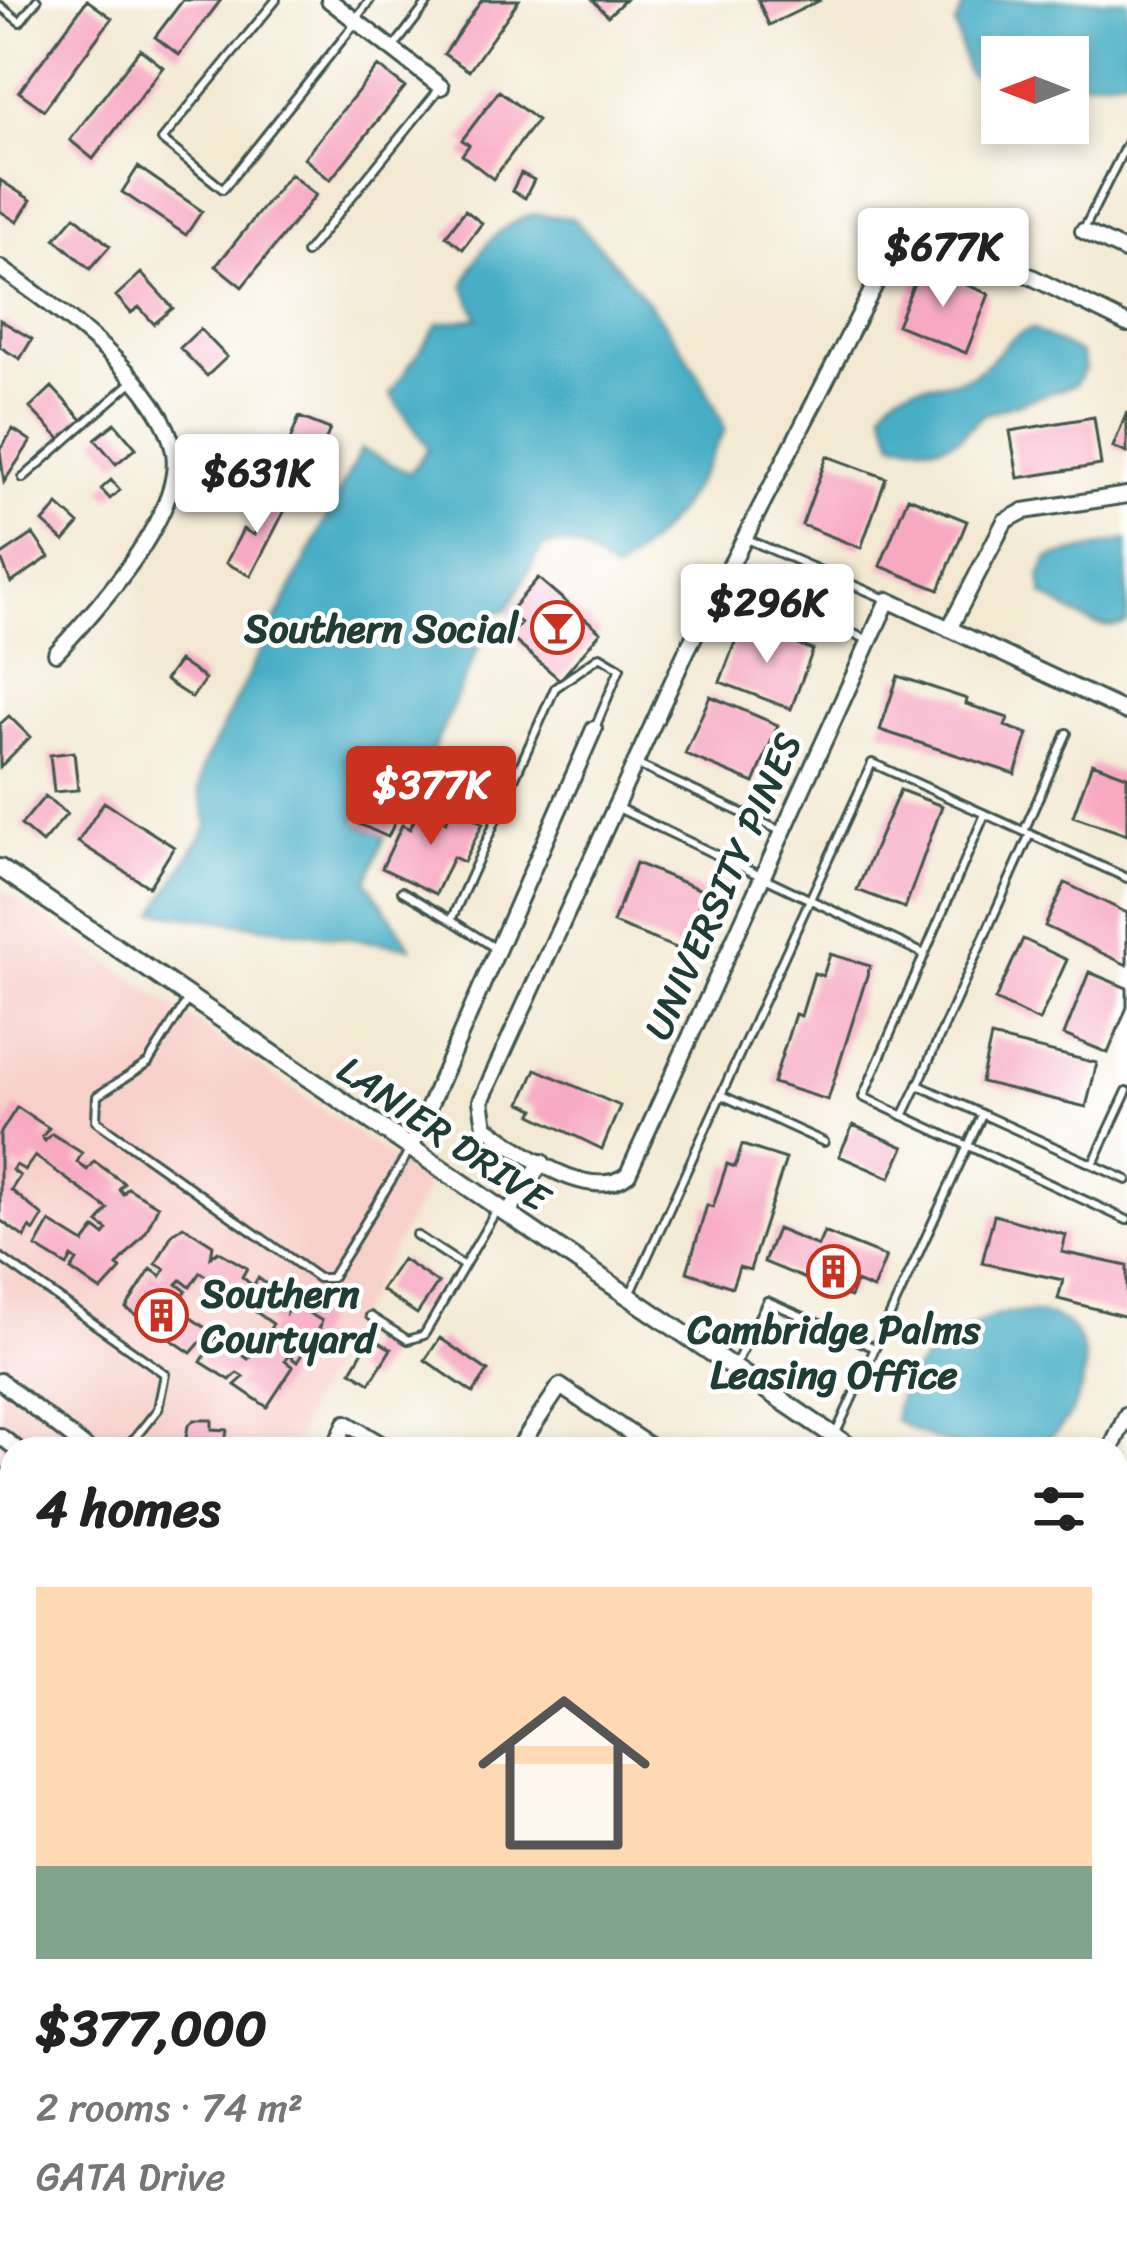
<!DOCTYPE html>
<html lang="en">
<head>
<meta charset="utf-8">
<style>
	body { margin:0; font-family:Sriracha,sans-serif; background:#f2f2f2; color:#222; height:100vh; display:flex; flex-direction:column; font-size:45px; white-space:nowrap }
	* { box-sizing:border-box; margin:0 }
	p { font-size:39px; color:#767676 }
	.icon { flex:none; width:66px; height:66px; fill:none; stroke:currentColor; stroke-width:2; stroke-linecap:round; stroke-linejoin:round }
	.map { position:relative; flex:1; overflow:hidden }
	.details { position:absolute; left:0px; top:1437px; width:1128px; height:804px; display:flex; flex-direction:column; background:#fff; border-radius:36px 36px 0 0; box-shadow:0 6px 18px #0003 }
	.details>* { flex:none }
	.needle { width:78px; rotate:270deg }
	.controls { position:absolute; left:981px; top:36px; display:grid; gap:24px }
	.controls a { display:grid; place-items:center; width:108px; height:108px; border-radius:0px; background:#fff; box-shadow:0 6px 18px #0003; font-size:60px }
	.price { position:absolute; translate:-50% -102px; padding:0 27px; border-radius:12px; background:#fff; color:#222; font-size:39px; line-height:78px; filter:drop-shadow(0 3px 6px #0008) }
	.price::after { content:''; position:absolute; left:50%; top:72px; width:36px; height:27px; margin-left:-18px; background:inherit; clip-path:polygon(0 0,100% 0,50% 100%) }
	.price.on { background:#c8321e; color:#fff }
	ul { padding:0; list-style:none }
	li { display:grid; align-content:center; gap:24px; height:636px; padding:0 36px }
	li span { display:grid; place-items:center; height:372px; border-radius:0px; color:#555 }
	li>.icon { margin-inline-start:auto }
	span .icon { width:216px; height:216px; fill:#fffc; stroke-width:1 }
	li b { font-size:51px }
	h2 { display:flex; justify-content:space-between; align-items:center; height:144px; padding:0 36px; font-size:51px }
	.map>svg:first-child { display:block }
	.built { fill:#f7d0ca }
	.water { fill:#47aec6; stroke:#33767d; stroke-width:3 }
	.building { fill:#f7a9c2 }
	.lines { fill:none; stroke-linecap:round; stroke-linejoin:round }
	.service-casing { stroke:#3f574c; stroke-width:12 }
	.minor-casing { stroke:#3f574c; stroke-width:20 }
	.tertiary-casing { stroke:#3f574c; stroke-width:22 }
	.service { stroke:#fff; stroke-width:6 }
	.minor { stroke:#fff; stroke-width:14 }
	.tertiary { stroke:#fff; stroke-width:16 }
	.labels { text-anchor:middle; stroke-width:9; stroke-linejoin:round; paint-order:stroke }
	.poi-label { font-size:39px; font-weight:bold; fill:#1f3d34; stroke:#fff; text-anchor:end }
	.street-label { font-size:39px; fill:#1f3d34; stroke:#fff }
</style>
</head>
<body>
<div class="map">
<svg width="1127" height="2241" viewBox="0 0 1127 2241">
	<rect width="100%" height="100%" fill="#fff"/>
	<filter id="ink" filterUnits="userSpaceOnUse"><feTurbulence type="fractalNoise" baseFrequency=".00833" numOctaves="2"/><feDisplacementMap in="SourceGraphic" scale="24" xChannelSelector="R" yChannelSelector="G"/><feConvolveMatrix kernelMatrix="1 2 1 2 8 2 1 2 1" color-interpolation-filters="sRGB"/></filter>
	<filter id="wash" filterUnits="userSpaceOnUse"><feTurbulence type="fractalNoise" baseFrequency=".004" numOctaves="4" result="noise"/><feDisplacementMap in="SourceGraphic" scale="48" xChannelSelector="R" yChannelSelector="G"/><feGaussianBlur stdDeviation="2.7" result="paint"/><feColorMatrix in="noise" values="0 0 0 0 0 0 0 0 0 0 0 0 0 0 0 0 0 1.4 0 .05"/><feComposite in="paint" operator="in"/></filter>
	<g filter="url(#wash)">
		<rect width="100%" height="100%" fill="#f3e9d2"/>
		<path class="built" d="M0,888l429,295 -117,217 -19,49h-281v482l-12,16z
			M0,2166h12v63h258l-6,12h-264z"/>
		<path class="water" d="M966,0h161v77l-59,6v-26h-66v30l-11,1 -24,-16 -12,-47z
			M534,214l39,4c61,65 118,127 152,211 -31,63 -54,101 -111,144 -24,-19 -41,-36 -72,-26l-34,62 -25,7 -4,31 -71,159 -39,-17 -14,33 30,14 -18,45 44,66 -256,-35 53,-87 -9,-34 3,-23 159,-319 49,24 18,-25 -38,-54 48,-70 40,-6 -14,-33c16,-38 32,-58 70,-71z
			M1032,329l49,25 4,15 -10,16 -91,29 -25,24 -19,8 -46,-4 -11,-32c15,-36 60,-19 90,-36 24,-13 31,-38 59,-45z
			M1127,540v83c-29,13 -59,-14 -84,-28l-3,-19 9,-18z
			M1007,1313c18,0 39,-2 55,8 45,28 15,106 -23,123 -44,20 -106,-1 -144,-24 -2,-50 69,-97 112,-107z"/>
		<g id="blocks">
			<path class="building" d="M87,0l25,18 -68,92 -25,-18z
				M183,0h38l-42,55 -24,-18z
				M482,0h37l-50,71 -25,-17z
				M593,0h32l-17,16z
				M758,0h63l-52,25z
				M140,49l23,18 -70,92 -23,-19z
				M378,66l27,21 -75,93 -26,-22z
				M499,91l38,29 -44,59 -31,-24 7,-10 -7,-5z
				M138,167l64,44 -16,24 -64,-43z
				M521,173l13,7 -9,18 -13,-7z
				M290,174l26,21 -74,92 -26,-21z
				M0,180l31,20 -14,22 -17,-11z
				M465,210l17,13 -19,26 -17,-13z
				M75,216l35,30 -20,23 -35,-30z
				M921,266l68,28 -23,59 -69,-28z
				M141,273l32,35 -19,16 -15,-17 -8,6 -15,-17z
				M0,320l32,19 -12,20 -20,-12z
				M200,329l27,28 -20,19 -27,-28z
				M52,387l33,36 -21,20 -34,-35z
				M1127,412v41l-14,-6z
				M299,417l31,12 -12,29 -30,-12z
				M1094,417l7,48 -83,13 -8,-47z
				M115,423l21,25 -20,16 -21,-25z
				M13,429l18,12 -27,41 -4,-32z
				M827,456l59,22 -25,70 -59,-23z
				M111,480l9,10 -10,9 -9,-10z
				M262,493l25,13 -36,70 -25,-13 17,-34 11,6 10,-21 -10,-5z
				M908,497l59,24 -28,69 -59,-24z
				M58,505l21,19 -15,17 -21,-19z
				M33,534l16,23 -38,26 -11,-27z
				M538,578l63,54 -41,48 -50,-43 11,-14 -12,-11z
				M742,624l71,26 -22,59 -71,-27z
				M179,661l26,18 -13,19 -27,-18z
				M898,676l69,23 -1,5 42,14 -3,8 23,8 -13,40 -135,-44z
				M710,696l68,29 -24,58 -69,-29z
				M9,716l21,21 -30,30v-43z
				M74,752l4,38 -24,2 -4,-37z
				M1092,763l35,13v59l-54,-19z
				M900,790l42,16 -37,102 -48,-18z
				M371,792l31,15 -14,30 -31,-14z
				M45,796l22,18 -25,29 -21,-18z
				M104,802l70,45 -25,40 -71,-45z
				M452,808l31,15 -19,39 -11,-5 -17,37 -54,-26 20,-43 8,4 9,-20 27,13z
				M636,863l68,28 -23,59 -68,-27z
				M1065,883l62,30v52l-82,-39z
				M1023,939l44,21 -28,61 -44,-21z
				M830,954l40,12 -42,134 -55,-17 22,-69 6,2 13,-43 9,3z
				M1089,972l38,16v19l-19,46 -44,-18z
				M991,1037l106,26 -11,44 -105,-25z
				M536,1069l84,37 -18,43 -70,-34 3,-6 -14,-6z
				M17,1107l32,21 -7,9 3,4 7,-7 30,19 -5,9 10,8 7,-9 30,22 -5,6 4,5 5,-6 30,18 -12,26 -29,34 4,3 -20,22 -30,-21 6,-9 -5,-4 -5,9 -31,-19 14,-25 34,21 11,-15 9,7 4,-5 -10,-7 10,-14 -73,-53 -10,14 -9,-5 -4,5 8,6 -9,14 32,26 -9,15 -4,-4 -5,11 -25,-18v-86z
				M853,1125l51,22 -14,31 -51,-22z
				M742,1145l44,14 -36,111 -11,-3 -7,20 -45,-15 20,-67 6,2 14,-43 8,3z
				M994,1215l72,20 -4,17 65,14v51l-69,-18 5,-19 -81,-17z
				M183,1226l30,19 -2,12 7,-6 29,17 -5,9 11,9 5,-8 31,22 -2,12 7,-8 28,17 -10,28 -5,-3 -10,16 -9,-7 -3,6 8,6 -26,40 -32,-22 9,-8 -7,-4 -7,7 -29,-18 15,-26 32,23 11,-13 10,6 5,-6 -10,-7 9,-15 -73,-52 -10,15 -9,-7 -4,4 9,7 -11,16 35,24 -19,22 -31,-21 6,-9 -4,-4 -6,10 -30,-21 25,-39 10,7 4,-7 -9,-5 16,-30z
				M777,1229l41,17 6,-14 62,25 -13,32 -17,-7 -6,15 -86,-35z
				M402,1259l36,24 -21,31 -36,-24z
				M371,1337l20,12 -21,34 -19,-12z
				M440,1338l48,33 -15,22 -48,-33z
				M194,1420h18v9l15,1 -3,19h-40l4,-23z
				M0,1466l12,9v36l-12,-9z
				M8,1593l4,44 -12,15v-49z
				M12,1814v37l-12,-14z
				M0,2024l12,8v34l-12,-8z
				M2,2188l10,1v30h-7l-1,21z
				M71,2229h41l-11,12h-19v-6l-11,-1z
				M349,2229h34l-5,12h-34z
				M389,2229h48l-4,12h-43l-5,-2z
				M555,2229h20l9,4 -3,8h-31z
				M901,2229h60l3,12h-60z"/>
		</g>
	</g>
	<g filter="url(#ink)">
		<use href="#blocks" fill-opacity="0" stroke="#3f574c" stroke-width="3"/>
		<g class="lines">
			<defs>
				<path id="service" d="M276,0l-114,140 61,49 131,-164
					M0,6l20,16 17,-22
					M357,17l13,-17
					M393,48l37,-48
					M1083,231l44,-88
					M306,253l134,-165
					M23,478l110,-97
					M747,539l141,61
					M723,580l143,59
					M638,765l145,67
					M618,808l306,146
					M985,814l-122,283 264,123
					M1024,831l43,-98
					M402,891l49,29
					M495,948l-44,-28 104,-232 45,-32 20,12 -25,60
					M188,999l-40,64 -51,33 -1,25 222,157h13l79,-128
					M918,1085l112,-251
					M721,1095l103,47
					M903,1116l15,-31 209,95
					M1093,1164l34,-73
					M416,1235l48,31
					M0,1257l165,117 -7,35 -32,40
					M630,1295l242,-532 255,115
					M370,1316l38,24 16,-5 72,-124
					M736,1363l31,-62 108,47
					M836,1433l146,-318
					M1116,1480l11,5
					M1116,1611l11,-3
					M1116,1683l7,-2
					M1116,1709l11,-4
					M1116,1730l4,13
					M1116,1751l11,-10
					M1116,1817l11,8
					M985,2229l4,12
					M165,2241l5,-12
					M215,2241l5,-12"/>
				<path id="minor" d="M329,0l112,87
					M1083,231l44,21
					M0,268c55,39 161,112 174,184 10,62 -78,158 -118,201
					M1127,324l-201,-99h-15l-10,9 -215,418 -205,449 4,25c33,25 106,79 143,48l260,-574 239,112
					M949,629l56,-108 19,-10 103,-16
					M410,1150l184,-421
					M507,1214l35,-52
					M0,1381l87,68
					M0,1436l17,13
					M334,1449l12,-26 43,26
					M518,1449l42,-63 94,63
					M1111,1449l16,-35
					M0,1686l12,-14
					M0,1774l12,-17
					M1116,1873l11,-14
					M4,1978l8,6
					M0,2144l12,1
					M828,2229l18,12
					M479,2241l5,-12
					M707,2241l4,-12
					M766,2241l13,-12
					M1122,2241l5,-211"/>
				<path id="tertiary" d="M0,868l853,581
					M1116,1555l11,3"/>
			</defs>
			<use href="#service" class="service-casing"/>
			<use href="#minor" class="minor-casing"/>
			<use href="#tertiary" class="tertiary-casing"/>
			<use href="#service" class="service"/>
			<use href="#minor" class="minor"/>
			<use href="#tertiary" class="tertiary"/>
		</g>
	</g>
	<defs>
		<symbol id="bar-ring" viewBox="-11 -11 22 22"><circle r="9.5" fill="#fff" stroke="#c8321e" stroke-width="1.5"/><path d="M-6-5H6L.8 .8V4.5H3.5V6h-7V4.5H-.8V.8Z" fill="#c8321e"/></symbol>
		<symbol id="building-ring" viewBox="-11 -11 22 22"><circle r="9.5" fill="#fff" stroke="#c8321e" stroke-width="1.5"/><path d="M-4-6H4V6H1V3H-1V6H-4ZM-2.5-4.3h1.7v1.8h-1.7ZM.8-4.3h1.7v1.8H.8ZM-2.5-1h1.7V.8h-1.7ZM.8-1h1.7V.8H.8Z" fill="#c8321e"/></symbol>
	</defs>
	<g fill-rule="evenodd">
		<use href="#bar-ring" x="528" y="598" width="59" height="59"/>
		<use href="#building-ring" x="804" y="1242" width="59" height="59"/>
		<use href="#building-ring" x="132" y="1286" width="59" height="59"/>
	</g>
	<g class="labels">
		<g class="poi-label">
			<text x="518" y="642">Southern Social</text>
			<text x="201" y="1307" text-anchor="start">Southern<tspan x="201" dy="45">Courtyard</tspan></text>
			<text x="834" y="1343" text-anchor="middle">Cambridge Palms<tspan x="834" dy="45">Leasing Office</tspan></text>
		</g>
		<g class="street-label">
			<text transform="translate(722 886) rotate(-66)" y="14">UNIVERSITY PINES</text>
			<text transform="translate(444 1133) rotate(34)" y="14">LANIER DRIVE</text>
		</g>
	</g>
</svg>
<div class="controls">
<a><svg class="needle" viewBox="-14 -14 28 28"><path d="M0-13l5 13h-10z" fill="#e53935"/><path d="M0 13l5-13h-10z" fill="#767676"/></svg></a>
</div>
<b class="price" style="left:943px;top:310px">$677K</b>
<b class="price" style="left:257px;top:536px">$631K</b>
<b class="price" style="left:767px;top:666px">$296K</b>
<b class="price on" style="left:431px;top:848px">$377K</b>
<section class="details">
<h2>4 homes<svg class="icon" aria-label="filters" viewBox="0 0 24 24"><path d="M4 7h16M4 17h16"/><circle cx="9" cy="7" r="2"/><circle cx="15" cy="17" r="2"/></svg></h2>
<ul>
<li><span style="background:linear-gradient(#ffd9b3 75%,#7fa58c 0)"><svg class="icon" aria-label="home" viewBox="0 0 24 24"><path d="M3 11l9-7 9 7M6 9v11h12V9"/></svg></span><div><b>$377,000</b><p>2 rooms · 74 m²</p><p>GATA Drive</p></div></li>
</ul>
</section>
</div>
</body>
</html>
